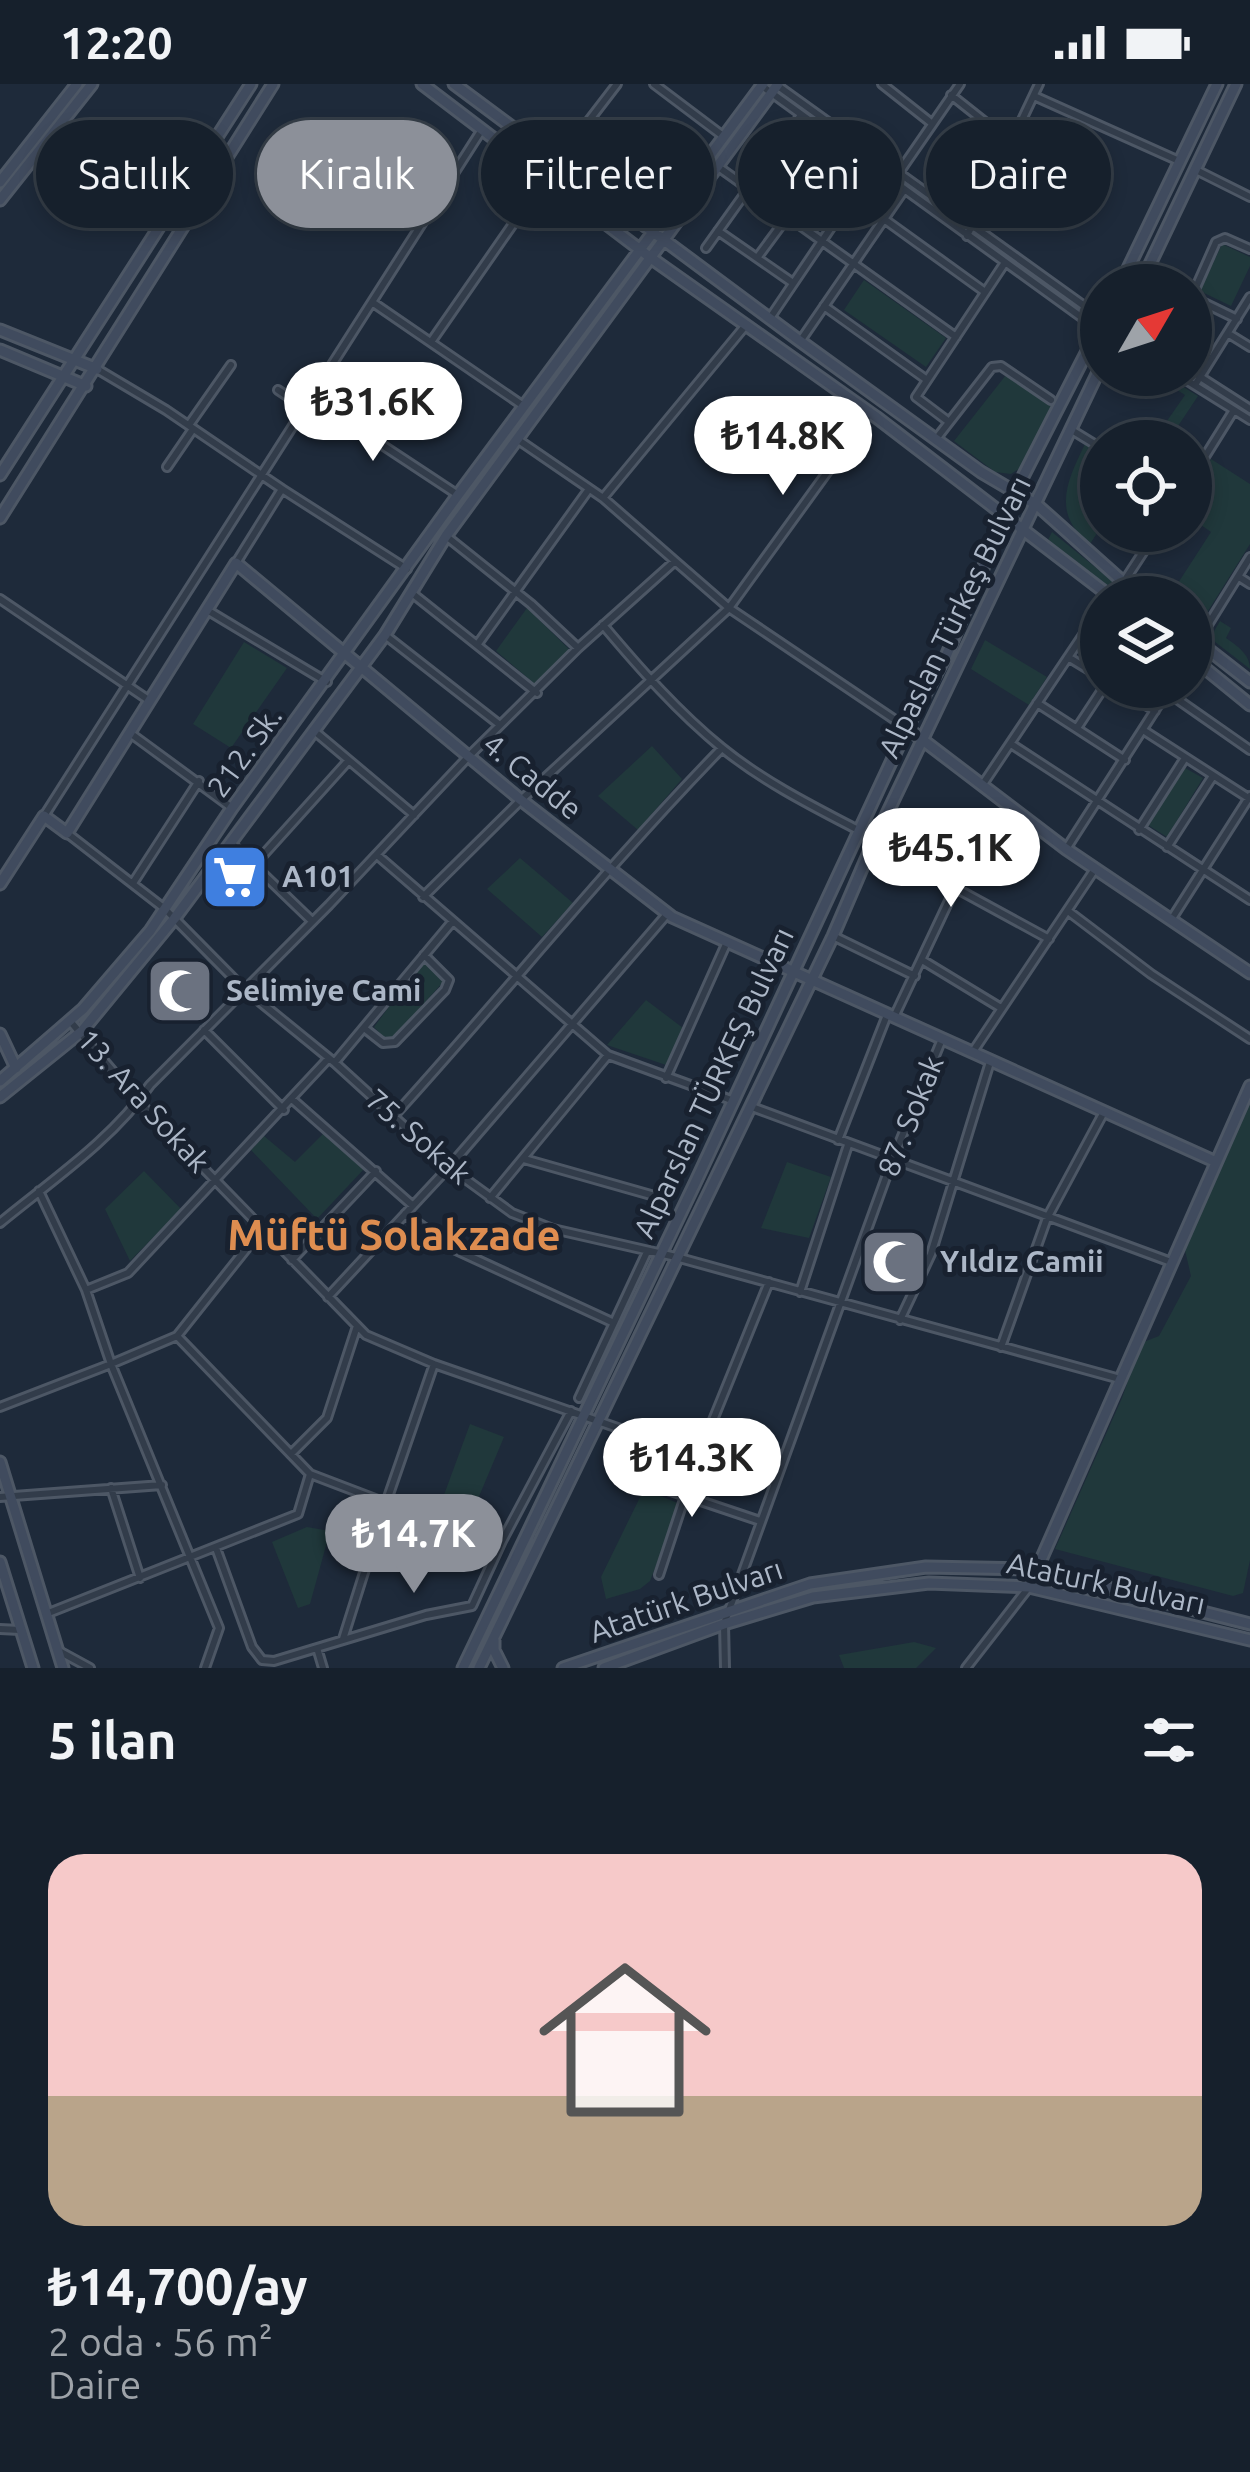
<!DOCTYPE html>
<html lang="tr">
<head>
<meta charset="utf-8">
<style>
	body { margin:0; font-family:Ubuntu,sans-serif; background:#232d38; color:#f1f3f6; height:100vh; display:flex; flex-direction:column; font-size:45px; white-space:nowrap }
	* { box-sizing:border-box; margin:0 }
	p { font-size:39px; color:#9ea3a9 }
	.icon { flex:none; width:66px; height:66px; fill:none; stroke:currentColor; stroke-width:2; stroke-linecap:round; stroke-linejoin:round }
	.map { position:relative; height:1584px; overflow:hidden }
	.drawer { display:flex; flex-direction:column; background:#16202c; flex:1 }
	.drawer>* { flex:none }
	.hud { position:absolute; left:36px; top:36px; width:1179px; height:108px; display:flex; gap:24px }
	.needle { width:78px; rotate:51deg }
	.fabs { position:absolute; left:1080px; top:180px; display:grid; gap:24px }
	.fabs a { display:grid; place-items:center; width:132px; height:132px; border-radius:50%; background:#16202c; box-shadow:0 6px 18px #0003,0 0 0 3px #353e48; font-size:60px }
	.price { position:absolute; translate:-50% -102px; padding:0 27px; border-radius:42px; background:#fff; color:#222; font-size:39px; line-height:78px; filter:drop-shadow(0 3px 6px #0008) }
	.price::after { content:''; position:absolute; left:50%; top:72px; width:36px; height:27px; margin-left:-18px; background:inherit; clip-path:polygon(0 0,100% 0,50% 100%) }
	.price.on { background:#8c9099; color:#fff }
	ul { padding:0; list-style:none }
	li { display:grid; align-content:center; gap:24px; height:636px; padding:0 48px }
	li span { display:grid; place-items:center; height:372px; border-radius:36px; color:#555 }
	li>.icon { margin-inline-start:auto }
	span .icon { width:216px; height:216px; fill:#fffc; stroke-width:1 }
	li b { font-size:51px }
	h2 { display:flex; justify-content:space-between; align-items:center; height:144px; padding:0 48px; font-size:51px }
	.chip { padding:0 42px; border-radius:54px; background:#16202c; box-shadow:0 6px 18px #0003,0 0 0 3px #353e48; font-size:42px; line-height:108px }
	.chip.on { background:#8c9099; color:#fff }
	.status { display:flex; justify-content:space-between; align-items:center; height:84px; padding:0 60px; background:#16202c; direction:ltr }
	.status svg { height:33px; fill:currentColor }
	.map>svg:first-child { display:block }
	.green { fill:#20383b }
	.lines { fill:none; stroke-linecap:round; stroke-linejoin:round }
	.street-casing { stroke:#4d5765; stroke-width:12 }
	.secondary-casing { stroke:#4d5765; stroke-width:15 }
	.street { stroke:#323c4a; stroke-width:6 }
	.secondary { stroke:#404b5e; stroke-width:9 }
	.labels { text-anchor:middle; stroke-width:10; stroke-linejoin:round; paint-order:stroke }
	.street-label { font-size:30px; fill:#acb7c7; stroke:#18212f }
	.poi-label { font-size:30px; font-weight:bold; fill:#acb7c7; stroke:#18212f; text-anchor:start }
	.district-label { font-size:42px; font-weight:bold; fill:#de8d50; stroke:#18212f }
</style>
</head>
<body>
<div class="status"><b>12:20</b><svg viewBox="0 0 49 12"><path d="M0 12V9h3v3zM5 12V6h3v6zM10 12V3h3v9zM15 12V0h3v12zM26 1h20v11H26zM47 4h2v5h-2z"/></svg></div>
<div class="map">
<svg width="1250" height="1584" viewBox="0 0 1250 1584">
	<rect width="100%" height="100%" fill="#1e2a3a"/>
	<path class="green" d="M779,69l63,45 -22,30 -64,-45z
		M1222,160l28,13v9l-19,40 -31,-15z
		M864,196l82,58 -20,29 -82,-57z
		M1006,291l46,30 -26,59 -15,10 -16,-2 -41,-31z
		M1154,291h10l34,21 -30,45h-15l32,-46z
		M1085,360l16,10v73l-11,17c-39,-30 -23,-63 -5,-100z
		M1211,375l39,25v60l-52,83 -7,-5v-25h-22l42,-65 -20,-14v-28z
		M1052,448l80,65h-9l-75,-57z
		M527,524l44,43 -36,33 -39,-33z
		M1220,537l11,7 -5,10c11,8 24,16 24,31l-40,-31z
		M985,556l62,37 -18,28 -58,-36z
		M244,558l43,26 -56,80 -38,-24z
		M652,662l30,33 -44,51 -40,-34z
		M1185,684l18,10 -36,59 -19,-12z
		M520,774l53,45 -31,34 -55,-48z
		M423,877l21,20 -51,57 -9,-1 -10,-10z
		M646,916l37,28 -17,37 -59,-20z
		M1250,1016v460l-7,33 -10,3 -178,-47 67,-151 19,-55 18,-7 32,-60 -7,-30z
		M324,1049l40,36 -47,50 -66,-69 13,-14 31,26z
		M787,1078l44,15 -22,61 -48,-10z
		M144,1087l37,38 -51,52 -25,-52z
		M470,1340l34,13 -37,88 -30,-11z
		M644,1405l36,15 -30,77 -10,8 -34,10 -5,-22z
		M307,1443l23,4 -20,73 -12,4 -26,-66z
		M914,1558l22,6 -20,20h-72l-5,-13z"/>
	<g class="lines">
		<defs>
			<path id="street" d="M654,0l69,52
				M882,0l48,38
				M762,2l337,244
				M778,2l323,232
				M951,11l58,46
				M1034,12l145,65
				M558,77l59,-77
				M717,82l239,171
				M1196,86l54,27
				M898,90l62,-90
				M958,132l51,-75
				M884,135l101,73
				M718,147l75,52
				M967,152l72,-152
				M706,164l95,-133
				M757,174l31,-42
				M372,218l150,103
				M824,222l103,74
				M770,234l102,-151
				M1237,235l-39,-19 -5,-6 23,-52 9,-4 25,11
				M1229,250l21,13
				M801,256l103,-150
				M431,258l114,-164
				M97,285l69,41 116,79
				M1191,287l59,38
				M1178,291l72,45
				M1195,301l55,-88
				M278,306l27,18
				M311,314l147,97
				M870,329l-141,195 178,120
				M949,338l-33,-25 88,-133
				M189,341l42,-60
				M1070,345l31,19
				M517,355l86,59 72,63
				M936,355l56,-72 9,-1 50,34
				M167,383l26,-38
				M1191,395l43,-69
				M603,414l143,-173
				M446,452l85,68 47,44
				M236,479l46,-74 125,80
				M1239,493l11,7
				M1123,499l34,-52
				M413,510l124,99
				M0,515l150,102
				M207,526l120,72
				M603,541c37,44 75,87 119,123 42,34 90,58 138,83
				M385,551l115,90
				M477,561l112,-156
				M1191,568l59,-95
				M1068,573l33,20
				M1117,603l38,24
				M1167,608l83,58
				M1037,619l88,57
				M1077,644l27,-41
				M313,646l101,85
				M1143,646l107,69
				M130,649l102,75
				M1011,660l239,156
				M983,700l118,-176
				M44,732l437,-685
				M1139,746l46,-72
				M67,749l98,76 78,79 92,75 114,104 63,46 41,16 123,28 444,122
				M230,758l82,79
				M873,759l176,96
				M1167,763l46,-71
				M1066,765l104,-162
				M377,771l231,200 126,46
				M256,779l92,-102
				M133,799l66,-102
				M1068,827l83,63 99,65
				M1171,836l79,-124
				M833,852l82,40
				M922,876l79,48
				M895,931l60,-127
				M70,937l69,81 227,233 68,29 339,118
				M364,944l19,15 12,-1 50,-52 4,-10 -25,-25
				M204,946l80,80
				M974,966l121,-181
				M335,978l117,-140
				M666,994l61,-136
				M293,1016l119,105
				M752,1023l419,155
				M393,1033c111,-122 214,-251 329,-369
				M838,1056l49,-125
				M524,1075l141,40
				M39,1107l47,99 25,74 66,-28 85,-107
				M490,1114l118,-143
				M405,1130l51,36 158,73
				M0,1139c51,-42 113,-84 150,-138l179,-180 140,-149 109,-108 97,-87 54,47 -208,192 -98,97
				M292,1176l84,-89
				M86,1206l42,-17 200,-214
				M800,1208l48,-147
				M328,1213l121,-130 219,-254
				M900,1236l31,-66 59,-192
				M177,1252l133,138 76,29 48,-139
				M1001,1263l46,-129 57,-106
				M579,1314l68,-146
				M0,1323l111,-43 108,264 -14,40
				M292,1369l35,-35 30,-92
				M638,1396l122,41
				M111,1404l29,90
				M0,1413l162,-12
				M216,1464l36,99 10,13 12,1 152,-46 46,-9 30,-65 69,-130
				M659,1491l39,-118 71,-175
				M46,1530l252,-100 12,-40
				M0,1545l20,1
				M343,1555l43,-136 116,38
				M317,1564l6,20
				M57,1566l33,18
				M725,1584l-1,-44 169,-466 49,-119
				M966,1584l63,-81"/>
			<path id="secondary" d="M422,0l229,174 225,159 235,180
				M454,0l346,257 181,131 56,33 103,92
				M0,98l77,-98
				M0,116l92,-116
				M1120,201l97,-201
				M1140,201l96,-201
				M0,246l97,39
				M0,266l86,36
				M0,391l251,-391
				M0,434l273,-434
				M1191,552l59,46
				M1191,573l59,48
				M907,644l159,121 184,124
				M0,800l44,-68 23,17 169,-270 285,237 151,117 542,244
				M0,950l16,34
				M0,997l83,-72 67,-78 82,-123 226,-313 305,-411
				M0,1013l82,-66 92,-112 211,-284 61,-99 332,-452
				M0,1378l63,206
				M0,1478l33,106
				M1029,1503l221,-501
				M494,1556v10l9,18
				M463,1584l233,-487 211,-453 40,-74 68,-162 86,-168
				M479,1584l354,-732 40,-93 228,-477
				M563,1584l247,-84 116,-17 108,2 216,55
				M604,1584l120,-44 89,-27 116,-14 100,4 221,53"/>
		</defs>
		<use href="#street" class="street-casing"/>
		<use href="#secondary" class="secondary-casing"/>
		<use href="#street" class="street"/>
		<use href="#secondary" class="secondary"/>
	</g>
	<defs>
		<symbol id="supermarket-square" viewBox="-11 -11 22 22"><rect x="-9" y="-9" width="18" height="18" rx="4" fill="#3f7fe0" stroke="#18212f"/><path d="M-6-5.5h2.5l.6 2H6L4.5 2H-2.5L-4.4-4H-6ZM-1.5 3.2a1.3 1.3 0 1 0 .1 0ZM3 3.2a1.3 1.3 0 1 0 .1 0Z" fill="#fff"/></symbol>
		<symbol id="mosque-square" viewBox="-11 -11 22 22"><rect x="-9" y="-9" width="18" height="18" rx="4" fill="#6b7280" stroke="#18212f"/><path d="M3.5-4.9A6 6 0 1 0 3.5 4.9A5 5 0 1 1 3.5-4.9Z" fill="#fff"/></symbol>
	</defs>
	<g fill-rule="evenodd">
		<use href="#supermarket-square" x="197" y="755" width="76" height="76"/>
		<use href="#mosque-square" x="142" y="869" width="76" height="76"/>
		<use href="#mosque-square" x="856" y="1140" width="76" height="76"/>
	</g>
	<g class="labels">
		<g class="street-label">
			<text transform="translate(955 533) rotate(-64)" y="10">Alpaslan Türkeş Bulvarı</text>
			<text transform="translate(245 668) rotate(-54)" y="10">212. Sk.</text>
			<text transform="translate(532 693) rotate(39)" y="10">4. Cadde</text>
			<text transform="translate(714 999) rotate(-65)" y="10">Alparslan TÜRKEŞ Bulvarı</text>
			<text transform="translate(143 1017) rotate(48)" y="10">13. Ara Sokak</text>
			<text transform="translate(911 1032) rotate(-68)" y="10">87. Sokak</text>
			<text transform="translate(418 1053) rotate(41)" y="10">75. Sokak</text>
			<text transform="translate(1106 1500) rotate(12)" y="10">Ataturk Bulvarı</text>
			<text transform="translate(686 1517) rotate(-19)" y="10">Atatürk Bulvarı</text>
		</g>
		<g class="poi-label">
			<text x="282" y="803">A101</text>
			<text x="226" y="917">Selimiye Cami</text>
			<text x="940" y="1188">Yıldız Camii</text>
		</g>
		<g class="district-label">
			<text x="394" y="1166">Müftü Solakzade</text>
		</g>
	</g>
</svg>
<div class="fabs">
<a><svg class="needle" viewBox="-14 -14 28 28"><path d="M0-13l5 13h-10z" fill="#e53935"/><path d="M0 13l5-13h-10z" fill="#9ea3a9"/></svg></a>
<a><svg class="icon" aria-label="locate" viewBox="0 0 24 24"><circle cx="12" cy="12" r="6"/><path d="M12 2v4M12 18v4M2 12h4M18 12h4"/></svg></a>
<a><svg class="icon" aria-label="layers" viewBox="0 0 24 24"><path d="M12 4l9 5-9 5-9-5zM3 14l9 5 9-5"/></svg></a>
</div>
<b class="price" style="left:373px;top:380px">₺31.6K</b>
<b class="price" style="left:783px;top:414px">₺14.8K</b>
<b class="price" style="left:951px;top:826px">₺45.1K</b>
<b class="price" style="left:692px;top:1436px">₺14.3K</b>
<b class="price on" style="left:414px;top:1512px">₺14.7K</b>
<div class="hud">
<a class="chip">Satılık</a>
<a class="chip on">Kiralık</a>
<a class="chip">Filtreler</a>
<a class="chip">Yeni</a>
<a class="chip">Daire</a>
</div>
</div>
<section class="drawer">
<h2>5 ilan<svg class="icon" aria-label="filters" viewBox="0 0 24 24"><path d="M4 7h16M4 17h16"/><circle cx="9" cy="7" r="2"/><circle cx="15" cy="17" r="2"/></svg></h2>
<ul>
<li><span style="background:linear-gradient(#f6c9c9 65%,#b9a48a 0)"><svg class="icon" aria-label="home" viewBox="0 0 24 24"><path d="M3 11l9-7 9 7M6 9v11h12V9"/></svg></span><div><b>₺14,700/ay</b><p>2 oda · 56 m²</p><p>Daire</p></div></li>
</ul>
</section>
</body>
</html>
